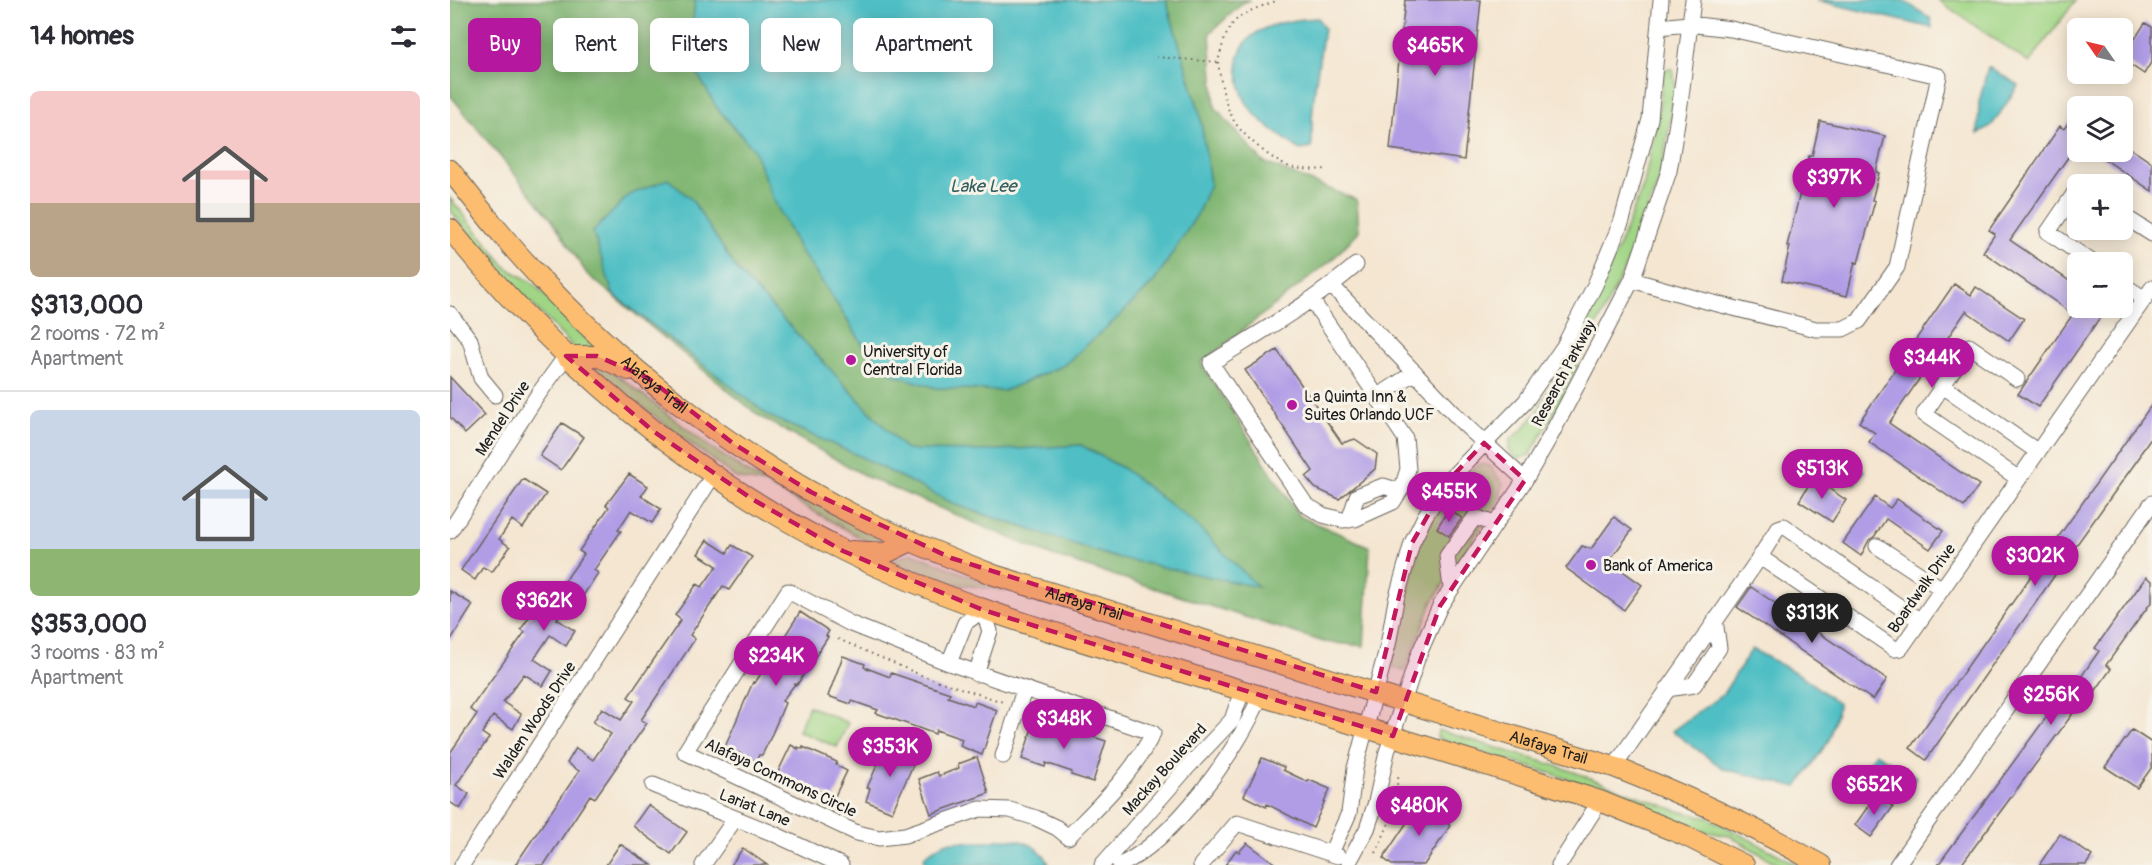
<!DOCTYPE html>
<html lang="en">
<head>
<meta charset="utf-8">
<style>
	body { margin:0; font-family:Pangolin,sans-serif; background:#f2f2f3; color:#2b2b33; height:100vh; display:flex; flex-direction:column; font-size:22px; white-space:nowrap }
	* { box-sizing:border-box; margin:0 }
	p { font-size:20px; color:#7c7c81 }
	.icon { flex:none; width:33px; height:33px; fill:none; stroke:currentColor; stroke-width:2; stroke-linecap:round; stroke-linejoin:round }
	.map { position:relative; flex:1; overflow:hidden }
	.side { display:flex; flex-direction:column; background:#fff; width:450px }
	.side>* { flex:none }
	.hud { position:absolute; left:18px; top:18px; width:570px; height:54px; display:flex; gap:12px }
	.needle { width:39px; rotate:304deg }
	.tools { position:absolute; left:1617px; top:18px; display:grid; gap:12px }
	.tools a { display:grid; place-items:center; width:66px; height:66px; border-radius:9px; background:#fff; box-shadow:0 3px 15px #0003; font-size:30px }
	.price { position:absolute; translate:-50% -51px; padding:0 14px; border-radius:21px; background:#b5179e; color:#fff; font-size:20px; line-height:39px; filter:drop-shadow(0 2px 3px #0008) }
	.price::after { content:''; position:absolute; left:50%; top:36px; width:18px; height:14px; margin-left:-9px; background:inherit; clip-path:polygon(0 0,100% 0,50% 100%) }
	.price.selected { background:#222; color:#fff }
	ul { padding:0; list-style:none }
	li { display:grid; align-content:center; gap:12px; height:318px; padding:0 30px }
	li+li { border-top:2px solid #e1e1e2 }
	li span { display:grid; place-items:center; height:186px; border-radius:9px; color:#555 }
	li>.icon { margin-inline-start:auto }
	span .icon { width:108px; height:108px; fill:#fffc; stroke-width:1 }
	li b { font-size:26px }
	h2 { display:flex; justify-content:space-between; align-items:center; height:72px; padding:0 30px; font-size:26px }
	.tag { padding:0 21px; border-radius:9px; background:#fff; box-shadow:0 3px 15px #0003; font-size:21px; line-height:54px }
	.tag.selected { background:#b5179e; color:#fff }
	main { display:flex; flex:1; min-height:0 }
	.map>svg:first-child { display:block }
	.green { fill:#a0d585; stroke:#5e7850; stroke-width:1.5 }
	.forest { fill:#80b672; stroke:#4e6947; stroke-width:1.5 }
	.water { fill:#50bfc5; stroke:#366e70; stroke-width:1.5 }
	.building { fill:#b09de6 }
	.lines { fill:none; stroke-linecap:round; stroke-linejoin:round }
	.minor-casing { stroke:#68635b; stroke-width:17 }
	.major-casing { stroke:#68635b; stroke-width:22 }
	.path { stroke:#68635b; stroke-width:2; stroke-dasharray:1.5 4.5; stroke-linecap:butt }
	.minor { stroke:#fff; stroke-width:15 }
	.major { stroke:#fcbd6f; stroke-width:20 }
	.marked { fill:#c2185b; fill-opacity:0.2; stroke:#c2185b; stroke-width:4.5; stroke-dasharray:12 8; stroke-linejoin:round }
	.poi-dot { fill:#b5179e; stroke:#f7f3e8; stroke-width:2 }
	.labels { text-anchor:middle; stroke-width:6; stroke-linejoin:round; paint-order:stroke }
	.poi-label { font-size:16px; fill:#1c1c1c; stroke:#f7f3e8; text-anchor:start }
	.street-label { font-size:16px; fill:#1c1c1c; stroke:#f7f3e8 }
	.water-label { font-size:18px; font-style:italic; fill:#315d60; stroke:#f7f3e8 }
</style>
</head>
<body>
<main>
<section class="side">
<h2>14 homes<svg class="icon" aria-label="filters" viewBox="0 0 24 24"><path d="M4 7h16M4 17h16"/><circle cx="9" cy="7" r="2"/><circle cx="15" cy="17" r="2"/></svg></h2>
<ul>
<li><span style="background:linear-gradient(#f6c9c9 60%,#b9a48a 0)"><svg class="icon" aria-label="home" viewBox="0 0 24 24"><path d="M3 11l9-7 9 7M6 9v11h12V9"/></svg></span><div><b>$313,000</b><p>2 rooms · 72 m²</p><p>Apartment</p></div></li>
<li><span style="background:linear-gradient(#c9d6e8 75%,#8fb573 0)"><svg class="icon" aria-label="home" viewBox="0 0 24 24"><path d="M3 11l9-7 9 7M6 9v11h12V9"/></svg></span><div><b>$353,000</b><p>3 rooms · 83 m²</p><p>Apartment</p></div></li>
</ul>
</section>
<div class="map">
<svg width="1702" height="865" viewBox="0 0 1702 865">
	<rect width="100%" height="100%" fill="#f7f3e8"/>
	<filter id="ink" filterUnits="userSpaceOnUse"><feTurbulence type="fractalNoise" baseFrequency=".0167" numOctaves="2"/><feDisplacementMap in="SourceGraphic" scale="12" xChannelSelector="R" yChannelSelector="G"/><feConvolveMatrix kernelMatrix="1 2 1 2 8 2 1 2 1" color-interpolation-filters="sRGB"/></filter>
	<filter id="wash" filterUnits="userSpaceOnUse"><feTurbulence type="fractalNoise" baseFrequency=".008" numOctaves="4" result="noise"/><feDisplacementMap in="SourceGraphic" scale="24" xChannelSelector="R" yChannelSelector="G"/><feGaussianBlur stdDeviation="1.35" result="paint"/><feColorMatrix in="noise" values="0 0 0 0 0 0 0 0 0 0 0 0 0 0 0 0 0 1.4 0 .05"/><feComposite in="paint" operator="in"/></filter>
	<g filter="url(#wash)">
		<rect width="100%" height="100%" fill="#f4e6d1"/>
		<path class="green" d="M1488,0h138l-47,63z
			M1223,69l3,21 -16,88 -34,88 -75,153 -21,36 -14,4 -7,-9 1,-10 13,-11 14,-17 46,-88 26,-54 35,-86 15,-76 4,-38z
			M0,198l57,70 26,15 64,67h-21l-72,-75 -54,-65z
			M138,360l18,6 100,78 45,31 34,12 108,58 -18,1 -110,-62 -29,-6 -124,-94z
			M1031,464l9,2 13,18 -4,17 -39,57 -27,43 -26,65 -3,5 -10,-3 -2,-5 27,-121 28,-48 22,-24z
			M462,553l95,38 -65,-9 -52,-21z
			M359,706l39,17 -11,24 -39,-16z
			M988,730l125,38 115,43 31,7 89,47h-19l-49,-29 -34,-6 -46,-21 -91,-33 -122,-38z"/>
		<path class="forest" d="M0,0h801l-7,2 -34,31 5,74 48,55 94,38 2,31 -26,28 -132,104 98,153 71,31 -6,99 -40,-4 -271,-86 -184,-78 -110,-62 -172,-142 -35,-54 -102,-125z"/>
		<path class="water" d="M245,0h471l34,114 10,70 -13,31 -43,67 -39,38 -51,45 -60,26 -68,-3 -44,-14 -27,-26 -34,-53 -30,-43 -29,-55 -18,-47 -37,-42 -28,-49z
			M1366,0h87l28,19 1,9z
			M868,18l6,11 -9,58 -3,32v29l-12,2c-18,-14 -45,-29 -55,-50 -4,-6 -4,-15 -6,-22 -10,-49 42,-58 79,-60z
			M1538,67l31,18 -27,40 -14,9 1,-32z
			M218,179l24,21 46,71 168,179 77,1 98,-6 43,24 70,54 64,64 -148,-31 -154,-51 -97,-49 -90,-40 -156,-122 -20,-62 36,-37z
			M1390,449l7,5 -1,2 2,3 -4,6 10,6 3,-5 7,5 -9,13 -7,-5 -4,5 -8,-6 2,-4 -9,-5 5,-7 -5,-3 5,-7 2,1z
			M1302,649l50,27 37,28 -10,36 -32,47 -73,-18 -52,-38 51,-37z
			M1425,753l42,24 -10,11 -31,-13 -8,-12z
			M553,839c20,0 37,6 46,25l-123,1 -2,-8c23,-20 26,-15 55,-15 8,1 16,-2 24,-3z"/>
		<g id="blocks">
			<path class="building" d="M955,0h76l-17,160 -74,-11z
				M1695,23l7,4v34l-8,13 -22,-15z
				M1628,109v34l-68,97 68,47v21h11l12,8 -63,91 -20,-13 55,-80 -90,-62 12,-18 -6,-4 71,-104 4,3z
				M1370,121l65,15 -9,36 3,1 -7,27 3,1 -17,62 -3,-1 -8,34 -65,-15 8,-35h-3l22,-90h3z
				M1672,143l30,20v28l-58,-39h28z
				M1504,284l17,11 5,-8 48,32 -15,22 -43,-30 -77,112 90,62 -15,22 -95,-65 6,-9 -16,-11z
				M827,350l65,93 13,-4 22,15 -2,15 -36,30 -24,-11 -9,-11 7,-6 -68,-101z
				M0,377l35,38 -20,19 -15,-17z
				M1702,404v33l-12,17 1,1 -84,117 -131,188 -16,-12z
				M112,423l22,14 -23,33 -21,-14z
				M179,474l19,12 -7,10 20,13 -9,14 -21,-13 -13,20 3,1 -27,39 4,3 -21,32 -8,-5 -12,19 18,12 -9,15 -16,-11 -16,24 18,12 -9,15 -19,-12 -21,28 18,12 -8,15 -20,-13 -11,17 7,5 -33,47 13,9 -9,15 -10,-7v-49l27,-39 -7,-5 55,-77 -4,-3 22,-32 7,5 34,-48 -5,-3 30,-44 -3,-2z
				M1363,478l33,22 -14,22 -33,-21z
				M73,479l23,15 -23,34 -11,-8 -13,19 11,8 -18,25 -9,-5 -8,13 -14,-10z
				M1425,497l15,11 7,-9 46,32 -13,18 -44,-30 -12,18 -5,3 -8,16 -18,-13z
				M998,510l14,8 -13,18 -12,-8z
				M1164,517l18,13 -23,31 33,24 -18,25 -58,-42 16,-22 9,3z
				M257,540l20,13 5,-8 20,12 -23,33 -6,-4 -33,49 5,4 -54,81 6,3 -52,75 -5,-3 -46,70h-29l64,-94 -12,-8 9,-15 17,12 18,-26 -18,-12 9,-14 19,12 13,-19 -6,-4 53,-77 -6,-5 22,-31 5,3 15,-21 -19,-12z
				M1696,577l6,4v20l-46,64 5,4 -22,31 -4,-3 -124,168h-23l126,-172 4,3 31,-45 -4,-3z
				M1301,587l136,92 -14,21 -136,-93z
				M0,591l23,14 -23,36z
				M350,612l29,19 -3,5 2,1 -31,48 -2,-1 -13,17 3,2 -16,38 -7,14h-3l-3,6 -31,-14 28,-65 2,1z
				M393,656l22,8 -1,3 26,10 1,-4 59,20 -2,4 26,9 1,-4 22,8 -15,45 -22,-9 2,-7 -26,-9 -1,4 -36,-13 -23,-8 2,-3 -26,-9 -1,3 -23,-8z
				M585,719l23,7 -1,3 26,9 1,-4 22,7 -13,41 -22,-7 1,-3 -26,-9 -1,4 -23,-8z
				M1682,730l20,13v24l-15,21 -32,-21z
				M440,744l27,12 -25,56 -26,-11 4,-13h-3l15,-34 5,-3z
				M341,745l7,4v-2l5,2v-2l34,15 -1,2 3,3 8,4 -13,27 -56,-26z
				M527,757l12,36 -58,21 -12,-35 18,-7 2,4 20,-8 -1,-4z
				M812,758l22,9 -1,3 25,12 1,-2 21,9 -17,39 -46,-24 -1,3 -22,-11z
				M1426,795l17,12 -22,30 -16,-12z
				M972,800l29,19 -3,5 2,2 -26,39h-32l-9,-7z
				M198,805l39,27 -16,22 -38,-28z
				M1610,834l32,22 -6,9h-47z
				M797,843l30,22h-52l11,-15 3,2z
				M170,844l32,21h-46z
				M293,848l24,17h-36z"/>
		</g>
	</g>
	<g filter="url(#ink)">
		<use href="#blocks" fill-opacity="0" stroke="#68635b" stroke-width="1.5"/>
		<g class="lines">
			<defs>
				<path id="minor" d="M1628,188l-30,44 44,30
					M1672,215l30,19
					M1182,280l66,19 118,30h27l16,-8 38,-54 42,-191 -208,-47 -43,-5 -29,3
					M1672,284l23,15
					M882,286l133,139 60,55
					M861,299l94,139 3,31 -6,19 -9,14 -38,17 -13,1 -19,-5 -17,-10 -95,-142c49,-31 101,-60 145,-98
					M0,314l20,26 11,38 14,17
					M1567,379l-48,-33 -45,68 95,65
					M1493,386l95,66
					M927,397l38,-25
					M899,520l8,-24 26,-10 17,5
					M0,531l87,-135 29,-40
					M1427,546l65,43
					M1310,557l135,92 6,-1 251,-360
					M1001,588l-4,-32 28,-39 19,7
					M338,591l63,33 98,39 204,70c-21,42 -53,71 -85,104l-11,-9 -21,-10 -26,-8 -30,-1 -75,26 -26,3 -22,-5 -172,-81z
					M499,663l16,-40 18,-13 7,21 -14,43
					M1217,689l27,-4 25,-37 -4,-28
					M553,756l21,-66
					M1164,767l146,-210 18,-29 6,-2 136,95
					M203,785l119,48 69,32
					M881,853l18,-40 6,-45 33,-123 8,-45 16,-57 13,-27 22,-34 78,-80 39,-56 31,-61 27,-65 28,-101 11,-119
					M899,862l18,-33 9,-27 11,-50 31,-96 22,-50 85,-126 26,-45 81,-155 37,-109 11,-67 13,-104
					M12,865l252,-391
					M253,865l32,-46
					M652,865l83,-95 47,-50 10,-29
					M670,865c52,-24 120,-116 140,-169
					M751,865l36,-42 101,33
					M1109,865l41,-64
					M1447,865l255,-362"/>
				<g id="major">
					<path id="s1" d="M0,170c30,38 60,77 94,112 90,95 198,177 316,236 43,21 88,39 134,57l620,192c71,28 140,59 207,98"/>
					<path d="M0,229c108,133 240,246 394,322 105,52 217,84 328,118 143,44 286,86 428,132l84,34 60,30"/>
					<path d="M116,356h31l32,14"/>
					<path d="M401,551l35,2 25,-12"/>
				</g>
			</defs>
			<use href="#minor" class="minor-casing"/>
			<use href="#major" class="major-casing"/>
			<path class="path" d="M706,57l62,5c11,-46 19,-47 61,-62
				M768,62c3,21 6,44 18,62 9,13 36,36 51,42 13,4 28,4 41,3
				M388,639l85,37 83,27
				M926,853l16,-37 7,-43"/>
			<use href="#minor" class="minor"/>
			<use href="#major" class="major"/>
		</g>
	</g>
	<path class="marked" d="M116,356h31l51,22 86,66 77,48 140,66 425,134 36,-149 35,-61 37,-39 41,37 -85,126 -47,130 -410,-126 -140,-59 -91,-52 -99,-68z"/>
	<g class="poi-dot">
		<circle cx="401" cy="360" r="6"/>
		<circle cx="842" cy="405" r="6"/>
		<circle cx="1141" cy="565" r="6"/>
	</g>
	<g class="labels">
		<g class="poi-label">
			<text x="413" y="357">University of<tspan x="413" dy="18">Central Florida</tspan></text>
			<text x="854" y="402">La Quinta Inn &amp;<tspan x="854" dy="18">Suites Orlando UCF</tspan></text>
			<text x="1153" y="571">Bank of America</text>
		</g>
		<g class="street-label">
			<text transform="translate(1113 373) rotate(-62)" y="6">Research Parkway</text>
			<text dy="6" stroke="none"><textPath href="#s1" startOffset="297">Alafaya Trail</textPath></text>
			<text transform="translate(52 418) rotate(-57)" y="6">Mendel Drive</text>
			<text transform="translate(1471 588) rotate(-55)" y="6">Boardwalk Drive</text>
			<text dy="6" stroke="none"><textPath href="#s1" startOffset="783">Alafaya Trail</textPath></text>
			<text transform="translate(84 720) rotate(-57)" y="6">Walden Woods Drive</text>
			<text dy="6" stroke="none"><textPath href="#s1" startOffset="1269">Alafaya Trail</textPath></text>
			<text transform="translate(714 769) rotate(-48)" y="6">Mackay Boulevard</text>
			<text transform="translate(331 777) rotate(25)" y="6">Alafaya Commons Circle</text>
			<text transform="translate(305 807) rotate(22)" y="6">Lariat Lane</text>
		</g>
		<g class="water-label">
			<text x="533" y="192">Lake Lee</text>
		</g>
	</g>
</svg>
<div class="tools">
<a><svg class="needle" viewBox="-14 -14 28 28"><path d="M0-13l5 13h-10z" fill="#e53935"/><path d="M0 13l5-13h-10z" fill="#7c7c81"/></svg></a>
<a><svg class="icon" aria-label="layers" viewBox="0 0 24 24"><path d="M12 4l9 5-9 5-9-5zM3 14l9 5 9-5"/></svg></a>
<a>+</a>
<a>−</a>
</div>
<b class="price" style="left:985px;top:77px">$465K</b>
<b class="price" style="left:1384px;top:209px">$397K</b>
<b class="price" style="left:1482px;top:389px">$344K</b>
<b class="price" style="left:1372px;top:500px">$513K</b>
<b class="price" style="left:999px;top:523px">$455K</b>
<b class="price" style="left:1585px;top:587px">$302K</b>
<b class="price" style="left:94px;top:632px">$362K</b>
<b class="price selected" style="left:1362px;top:644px">$313K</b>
<b class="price" style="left:326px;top:687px">$234K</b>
<b class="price" style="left:1601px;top:726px">$256K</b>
<b class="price" style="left:614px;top:750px">$348K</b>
<b class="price" style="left:440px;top:778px">$353K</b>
<b class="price" style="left:1424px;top:816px">$652K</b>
<b class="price" style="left:969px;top:837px">$480K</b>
<div class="hud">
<a class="tag selected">Buy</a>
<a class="tag">Rent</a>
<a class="tag">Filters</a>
<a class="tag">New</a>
<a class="tag">Apartment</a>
</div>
</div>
</main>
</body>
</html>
